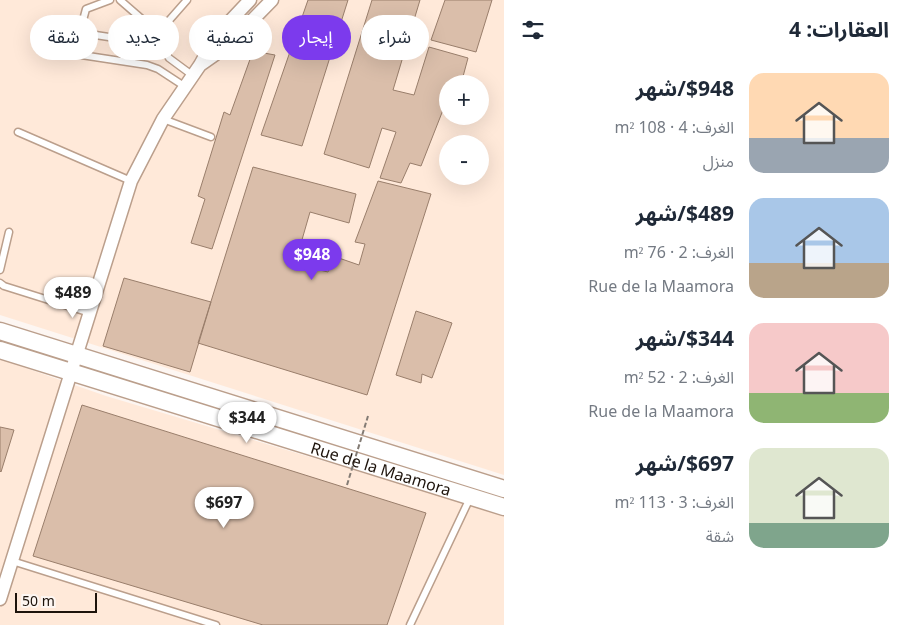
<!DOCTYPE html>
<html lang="ar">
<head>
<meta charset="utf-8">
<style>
	body { margin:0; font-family:Georgia,"Noto Sans Arabic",serif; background:#f6f6f7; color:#1f2937; direction:rtl; height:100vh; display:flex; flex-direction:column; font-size:19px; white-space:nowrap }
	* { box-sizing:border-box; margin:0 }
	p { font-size:16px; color:#747a83 }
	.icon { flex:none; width:28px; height:28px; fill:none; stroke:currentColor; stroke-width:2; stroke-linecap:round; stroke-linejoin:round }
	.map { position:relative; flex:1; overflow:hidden; direction:ltr }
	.drawer { display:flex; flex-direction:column; background:#fff; width:400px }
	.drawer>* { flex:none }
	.hud { position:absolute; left:15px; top:15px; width:414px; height:45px; direction:rtl; display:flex; gap:10px }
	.buttons { position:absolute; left:439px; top:75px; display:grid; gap:10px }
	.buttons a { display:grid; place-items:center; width:50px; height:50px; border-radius:50%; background:#fff; box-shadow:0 5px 20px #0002; font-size:25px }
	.scale { position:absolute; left:15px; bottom:12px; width:82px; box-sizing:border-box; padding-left:5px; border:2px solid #1d130b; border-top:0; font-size:14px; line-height:18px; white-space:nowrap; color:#1d130b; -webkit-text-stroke:4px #fdf6f2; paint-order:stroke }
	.price { position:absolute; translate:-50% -42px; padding:0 11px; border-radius:18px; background:#fff; color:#222; font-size:16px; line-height:32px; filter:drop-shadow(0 1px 2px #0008) }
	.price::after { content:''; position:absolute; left:50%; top:30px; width:15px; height:11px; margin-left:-8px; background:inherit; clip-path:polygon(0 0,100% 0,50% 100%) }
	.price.selected { background:#7c3aed; color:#fff }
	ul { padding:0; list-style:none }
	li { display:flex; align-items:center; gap:15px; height:125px; padding:0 15px }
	li span { display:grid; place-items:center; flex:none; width:140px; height:100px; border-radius:15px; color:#555 }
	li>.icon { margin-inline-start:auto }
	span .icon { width:60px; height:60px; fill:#fffc; stroke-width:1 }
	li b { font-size:21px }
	h2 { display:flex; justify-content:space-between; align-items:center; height:60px; padding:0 15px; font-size:21px }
	.tag { padding:0 18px; border-radius:22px; background:#fff; box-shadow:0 5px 20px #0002; font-size:18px; line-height:45px }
	.tag.selected { background:#7c3aed; color:#fff }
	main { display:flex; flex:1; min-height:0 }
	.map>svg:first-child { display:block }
	.built { fill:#ffe9d9; fill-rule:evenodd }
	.building { fill:#dabeaa; stroke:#997e6b }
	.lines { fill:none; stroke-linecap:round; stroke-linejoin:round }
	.service-casing { stroke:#bb9f8c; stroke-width:9 }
	.minor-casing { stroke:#bb9f8c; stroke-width:15 }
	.tertiary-casing { stroke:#bb9f8c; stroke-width:19 }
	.service { stroke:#fff; stroke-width:6 }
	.minor { stroke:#fff; stroke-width:12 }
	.tertiary { stroke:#fff; stroke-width:16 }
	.path-bridge { stroke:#837b74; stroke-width:2; stroke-dasharray:5 2.5; stroke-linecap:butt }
	.labels { text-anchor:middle; stroke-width:4; stroke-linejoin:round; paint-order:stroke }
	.street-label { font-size:16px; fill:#1d130b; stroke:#fdf6f2 }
</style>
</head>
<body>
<main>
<section class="drawer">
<h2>العقارات: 4<svg class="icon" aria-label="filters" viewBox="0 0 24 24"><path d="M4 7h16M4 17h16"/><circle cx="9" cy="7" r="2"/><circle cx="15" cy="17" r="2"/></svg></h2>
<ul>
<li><span style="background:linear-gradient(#ffd9b3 65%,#9aa5b1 0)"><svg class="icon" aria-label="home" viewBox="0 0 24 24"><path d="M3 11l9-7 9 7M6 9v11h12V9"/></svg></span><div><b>$948/شهر</b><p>الغرف: 4 · 108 m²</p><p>منزل</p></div></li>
<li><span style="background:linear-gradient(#a9c7e8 65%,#b9a48a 0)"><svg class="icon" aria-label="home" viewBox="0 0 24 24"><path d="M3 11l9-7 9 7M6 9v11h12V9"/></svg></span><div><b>$489/شهر</b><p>الغرف: 2 · 76 m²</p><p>Rue de la Maamora</p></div></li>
<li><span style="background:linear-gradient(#f6c9c9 70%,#8fb573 0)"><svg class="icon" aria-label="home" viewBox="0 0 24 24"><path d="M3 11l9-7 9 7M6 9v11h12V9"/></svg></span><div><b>$344/شهر</b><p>الغرف: 2 · 52 m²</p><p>Rue de la Maamora</p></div></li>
<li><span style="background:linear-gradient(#dfe7d0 75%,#7fa58c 0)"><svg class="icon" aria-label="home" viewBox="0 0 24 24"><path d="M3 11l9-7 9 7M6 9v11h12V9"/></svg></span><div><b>$697/شهر</b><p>الغرف: 3 · 113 m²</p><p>شقة</p></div></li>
</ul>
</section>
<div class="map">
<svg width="504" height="625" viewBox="0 0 504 625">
	<rect width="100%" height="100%" fill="#fdf6f2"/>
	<path class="built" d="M0,0h504v475l-504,-160zM448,84h32v32h-32zM448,144h32v32h-32z
		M0,359l106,37 398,119v110h-504z"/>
	<path class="building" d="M308,0h40l-46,146 -41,-11z
		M372,0h48l-27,90 21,5 15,-48 39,11 -7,26h-13v26h-5l-22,56 -11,-3 -9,20 -21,-5 16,-46 -14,-4 -13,40 -45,-14z
		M445,0h47l-16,52 -45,-12z
		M253,51l22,4 -63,194 -21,-6 14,-44 -7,-3 26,-84 6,3z
		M253,167l103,27 -7,29 -39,-11 -15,52 33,8 5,-16 26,9 6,-21 -10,-2 23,-61 53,13 -64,201 -169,-52z
		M124,278l87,24 -21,70 -87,-26z
		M416,311l36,12 -20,55 -10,-4 -1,9 -25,-8z
		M82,405l344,108 -39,112h-124l-230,-69z
		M0,427l14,3 -13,42 -1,-1z"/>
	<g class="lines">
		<defs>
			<path id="service" d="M110,0l-24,9 -4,15 2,7 5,3 72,11 8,13 23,17
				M120,0l38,33 29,-33
				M42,49l105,16 11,4 26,17
				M163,119l48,18
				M18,132l113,49
				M0,270l9,-38
				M0,283l4,3 86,27
				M12,561l204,64
				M410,625l60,-127"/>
			<path id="minor" d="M200,65l27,-19 45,-46
				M0,599l131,-418 32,-62 37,-54 16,-29 34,-36"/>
			<g id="tertiary">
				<path d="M0,331l504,158"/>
				<path id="s1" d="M0,350l504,157"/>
			</g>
		</defs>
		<use href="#service" class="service-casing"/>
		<use href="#minor" class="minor-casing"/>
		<use href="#tertiary" class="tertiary-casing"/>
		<use href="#service" class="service"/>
		<use href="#minor" class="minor"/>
		<use href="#tertiary" class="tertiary"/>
		<path class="path-bridge" d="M347,485l21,-69"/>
	</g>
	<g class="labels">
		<g class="street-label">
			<text dy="6" stroke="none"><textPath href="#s1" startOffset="399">Rue de la Maamora</textPath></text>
		</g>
	</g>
</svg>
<div class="buttons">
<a>+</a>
<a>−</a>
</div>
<div class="scale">50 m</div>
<b class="price selected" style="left:312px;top:281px">$948</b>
<b class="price" style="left:73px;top:319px">$489</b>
<b class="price" style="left:247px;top:444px">$344</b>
<b class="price" style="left:224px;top:529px">$697</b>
<div class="hud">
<a class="tag">شراء</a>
<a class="tag selected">إيجار</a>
<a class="tag">تصفية</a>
<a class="tag">جديد</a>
<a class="tag">شقة</a>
</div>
</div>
</main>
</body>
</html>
